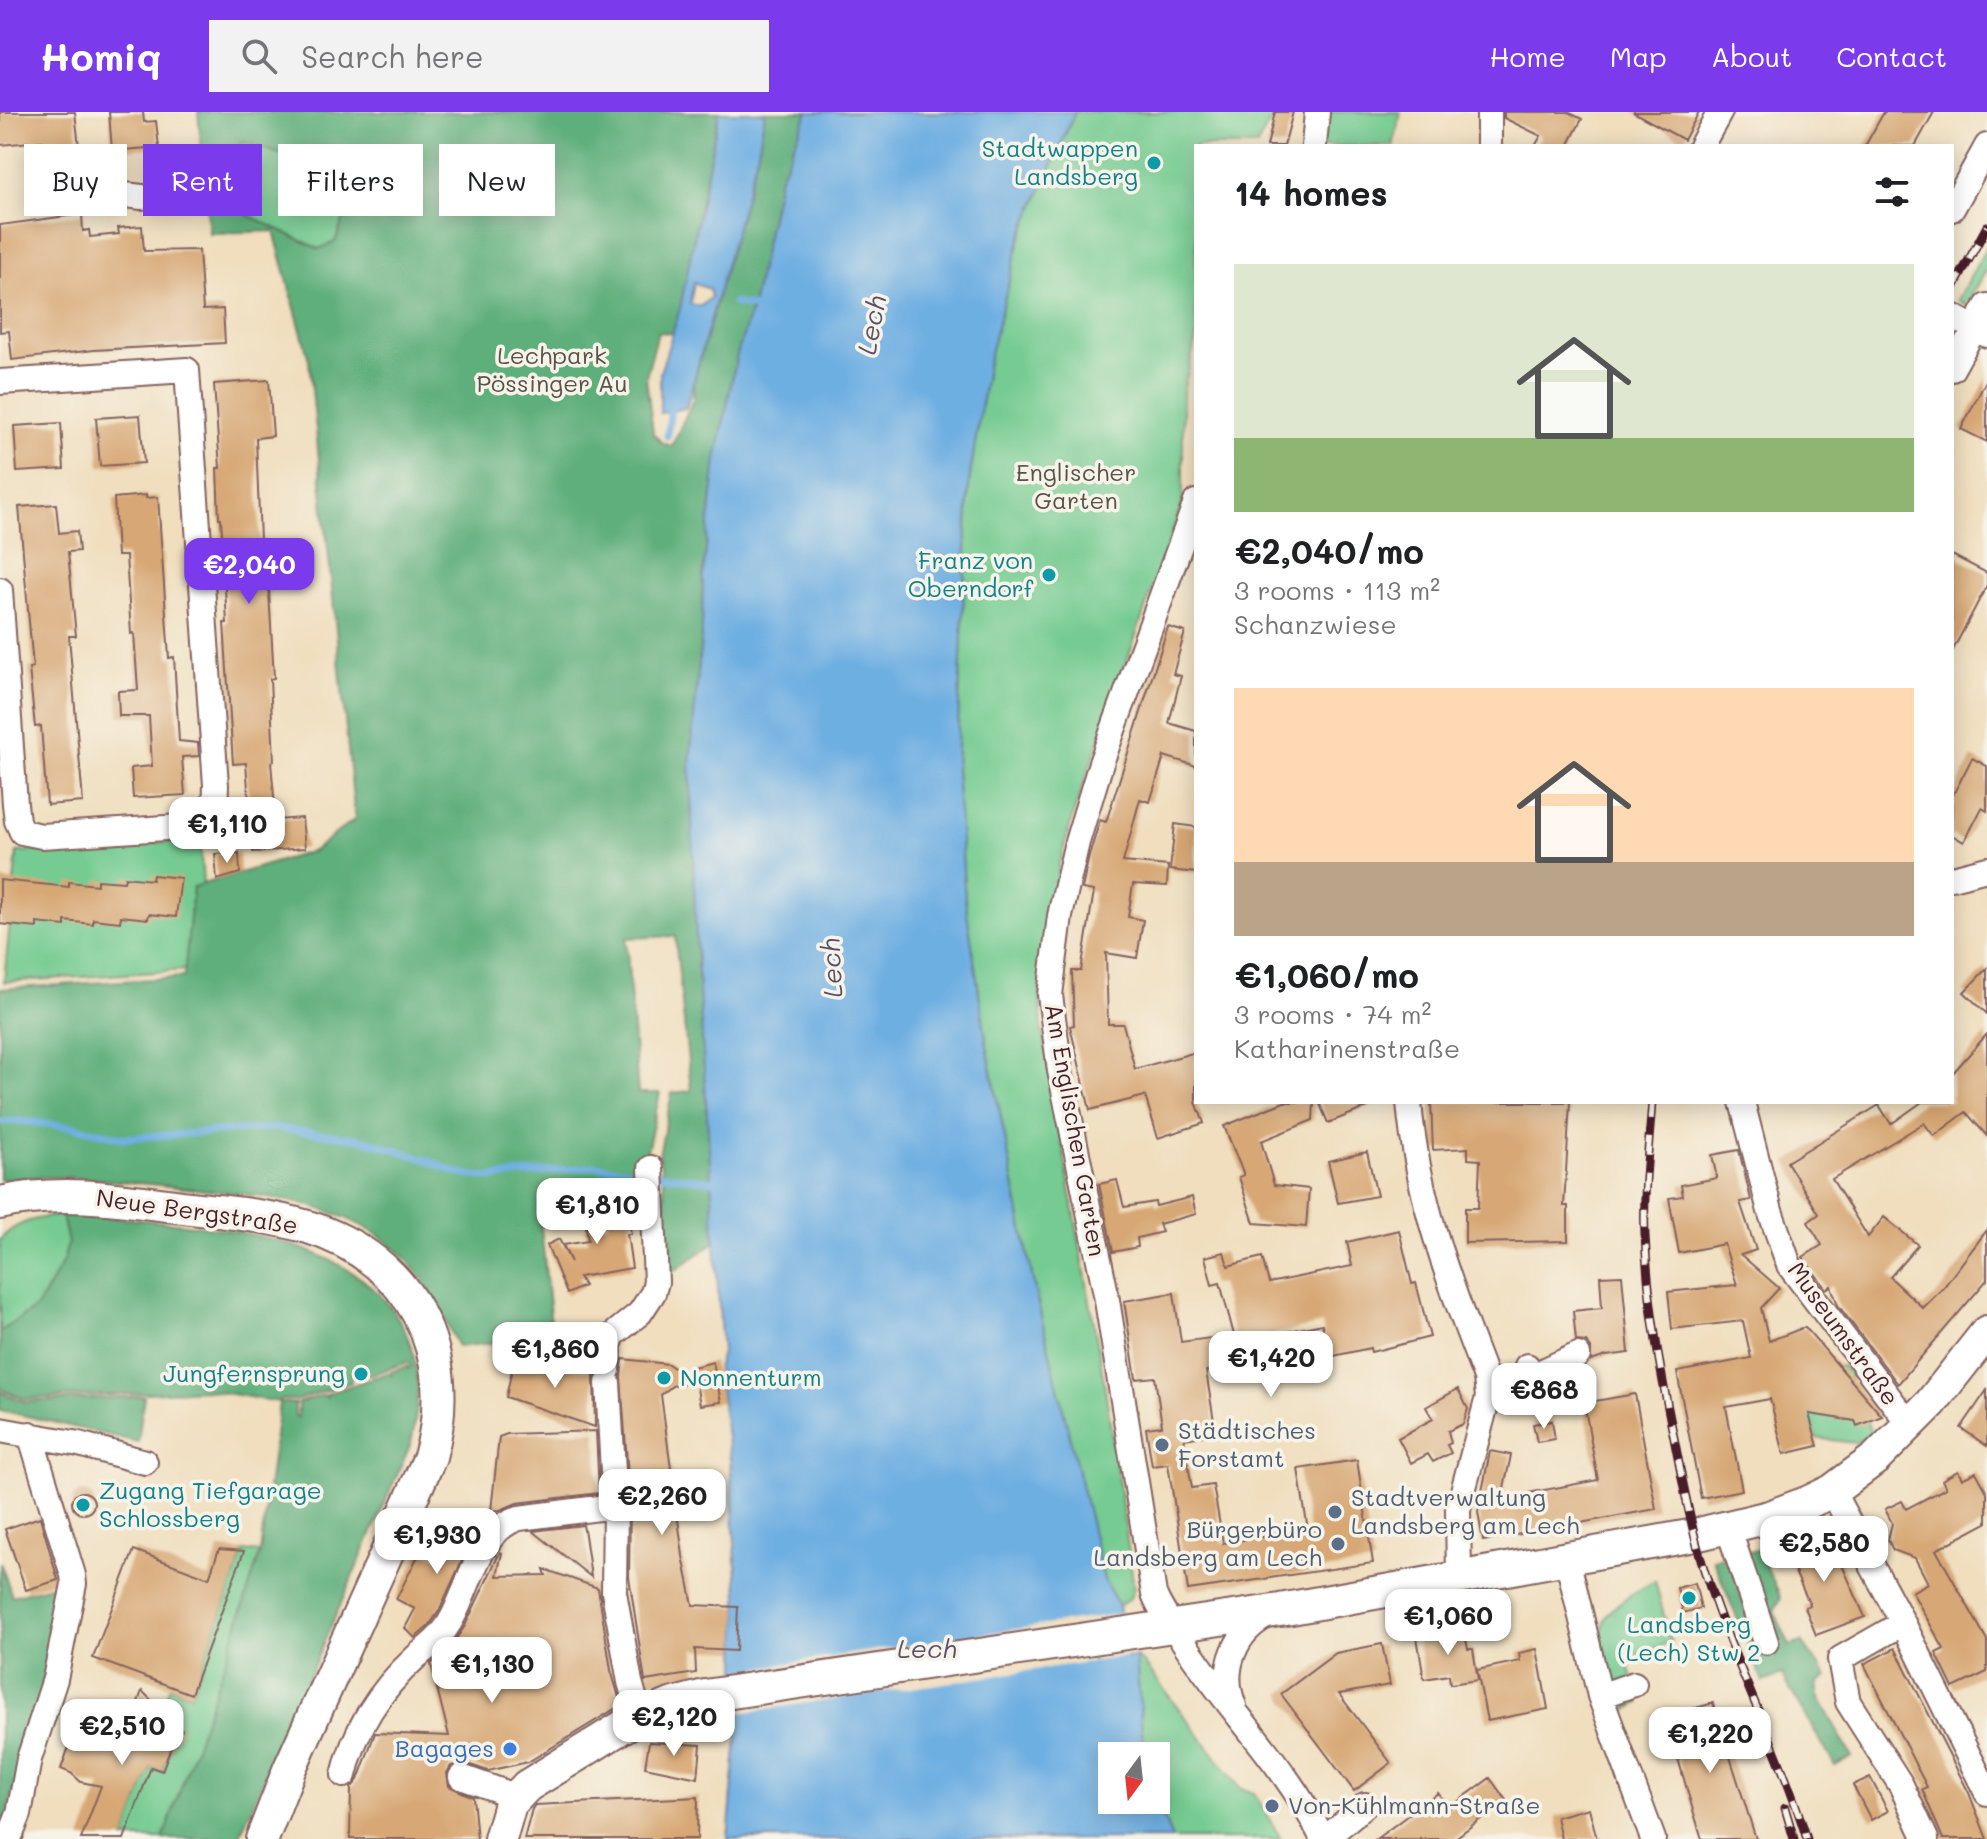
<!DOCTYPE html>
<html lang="en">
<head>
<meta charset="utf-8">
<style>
	body { margin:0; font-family:Mali,sans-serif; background:#f2f2f2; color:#202124; height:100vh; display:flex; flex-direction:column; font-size:30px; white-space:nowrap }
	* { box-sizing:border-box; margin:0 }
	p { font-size:26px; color:#757577 }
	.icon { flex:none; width:44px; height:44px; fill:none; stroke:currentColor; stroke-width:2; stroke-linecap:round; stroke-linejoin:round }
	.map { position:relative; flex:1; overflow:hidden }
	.details { position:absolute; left:1194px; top:32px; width:760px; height:960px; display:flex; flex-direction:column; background:#fff; border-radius:0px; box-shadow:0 4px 20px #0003 }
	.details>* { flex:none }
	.hud { position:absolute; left:24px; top:32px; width:760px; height:72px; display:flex; gap:16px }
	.needle { width:52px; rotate:195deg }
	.buttons { position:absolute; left:1098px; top:1630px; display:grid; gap:16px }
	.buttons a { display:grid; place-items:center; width:72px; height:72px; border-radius:0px; background:#fff; box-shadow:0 4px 20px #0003; font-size:40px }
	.price { position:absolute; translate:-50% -68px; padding:0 18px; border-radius:16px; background:#fff; color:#222; font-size:26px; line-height:52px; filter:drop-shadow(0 2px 4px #0008) }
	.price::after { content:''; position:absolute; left:50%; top:48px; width:24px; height:18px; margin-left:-12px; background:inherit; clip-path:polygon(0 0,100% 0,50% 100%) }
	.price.active { background:#7c3aed; color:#fff }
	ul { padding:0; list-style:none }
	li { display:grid; align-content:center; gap:16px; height:424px; padding:0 40px }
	li span { display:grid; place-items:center; height:248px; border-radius:0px; color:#555 }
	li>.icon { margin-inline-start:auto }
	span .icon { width:144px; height:144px; fill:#fffc; stroke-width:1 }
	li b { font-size:34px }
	h2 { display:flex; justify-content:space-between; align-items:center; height:96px; padding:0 40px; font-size:34px }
	.tag { padding:0 28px; border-radius:0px; background:#fff; box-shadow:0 4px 20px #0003; font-size:28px; line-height:72px }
	.tag.active { background:#7c3aed; color:#fff }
	header { display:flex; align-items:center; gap:48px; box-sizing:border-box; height:112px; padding:0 40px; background:#7c3aed; color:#fff }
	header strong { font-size:38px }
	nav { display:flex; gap:44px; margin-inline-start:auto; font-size:28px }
	.search { width:560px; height:72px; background:#f2f2f2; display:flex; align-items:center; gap:20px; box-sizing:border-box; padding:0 28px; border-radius:0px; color:#757577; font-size:30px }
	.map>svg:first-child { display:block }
	.green { fill:#74cb91; stroke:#5f755e; stroke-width:2 }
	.forest { fill:#5faf7b; stroke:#546753; stroke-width:2; fill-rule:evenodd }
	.water { fill:#6eafe2; stroke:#5c6786; stroke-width:2; fill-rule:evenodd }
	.pier { fill:#f0debe }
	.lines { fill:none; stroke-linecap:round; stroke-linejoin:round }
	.stream { stroke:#6eafe2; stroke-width:7 }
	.building { fill:#d7a775 }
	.minor-casing { stroke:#84625e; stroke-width:28 }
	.major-casing { stroke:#84625e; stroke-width:36 }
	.minor { stroke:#fff; stroke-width:24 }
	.major { stroke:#fff; stroke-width:32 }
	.rail-casing { stroke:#4a1f2b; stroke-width:9 }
	.rail { stroke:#f7f3e8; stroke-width:6; stroke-dasharray:18; stroke-linecap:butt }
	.culture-dot { fill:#0f9aa8; stroke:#f7f3e8; stroke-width:3 }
	.service-dot { fill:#5c6f8a; stroke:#f7f3e8; stroke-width:3 }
	.shop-dot { fill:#3f7fe0; stroke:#f7f3e8; stroke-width:3 }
	.labels { text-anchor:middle; stroke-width:7; stroke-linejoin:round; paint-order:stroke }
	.culture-label { font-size:24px; fill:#0d838f; stroke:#f7f3e8; text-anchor:end }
	.park-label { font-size:24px; fill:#57534a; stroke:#f7f3e8 }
	.street-label { font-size:24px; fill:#4a1f2b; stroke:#f7f3e8 }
	.service-label { font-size:24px; fill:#4e5e75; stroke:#f7f3e8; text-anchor:start }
	.shop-label { font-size:24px; fill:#366cbe; stroke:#f7f3e8; text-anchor:end }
	.water-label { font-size:26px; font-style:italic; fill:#57516b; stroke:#f7f3e8 }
</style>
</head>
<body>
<header>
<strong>Homiq</strong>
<div class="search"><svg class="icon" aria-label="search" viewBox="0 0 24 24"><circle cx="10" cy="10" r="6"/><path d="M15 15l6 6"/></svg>Search here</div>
<nav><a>Home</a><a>Map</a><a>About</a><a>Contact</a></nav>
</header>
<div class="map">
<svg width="1987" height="1727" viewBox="0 0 1987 1727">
	<rect width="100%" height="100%" fill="#f7f3e8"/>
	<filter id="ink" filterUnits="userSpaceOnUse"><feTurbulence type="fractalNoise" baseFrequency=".0125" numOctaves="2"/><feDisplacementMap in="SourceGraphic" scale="16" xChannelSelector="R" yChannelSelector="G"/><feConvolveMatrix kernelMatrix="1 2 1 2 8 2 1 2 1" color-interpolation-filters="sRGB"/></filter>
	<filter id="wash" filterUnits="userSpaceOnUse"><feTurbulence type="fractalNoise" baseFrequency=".006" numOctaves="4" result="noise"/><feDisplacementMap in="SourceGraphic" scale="32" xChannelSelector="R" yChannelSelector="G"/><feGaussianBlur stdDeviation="1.8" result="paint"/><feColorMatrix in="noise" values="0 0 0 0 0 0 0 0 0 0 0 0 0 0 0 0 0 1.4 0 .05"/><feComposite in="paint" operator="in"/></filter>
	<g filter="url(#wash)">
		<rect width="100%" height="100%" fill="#f0debe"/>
		<path class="green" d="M1075,0h200l-18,34h-61v193l-13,52v110l-109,311 -15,53 -19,123 2,41 62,352 30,207 -4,10 -11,8 -15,-26 -34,-138 -35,-151 -48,-245 -22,-147 -9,-130 13,-287 19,-122 32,-121z
			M1323,0h78l-8,34h-73z
			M241,29l118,39 -24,62 -16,7 -84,-40z
			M1987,134v23l-21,36 -8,-5z
			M200,728l3,44 -10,4 -8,82 -181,12 13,-130z
			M62,1103l6,28 -5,19 -26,45 -37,25v-92c16,-19 38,-22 62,-25z
			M1838,1254h5l2,4 9,-4 8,7 -33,14 -5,28 20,4 9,-3 14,6 4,11 -16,10 -39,-5 -11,-31z
			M244,1439l16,2 -25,80 -67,194 -5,12h-39l27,-72 11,4 17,-44 -5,-5 -16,-3 12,-32 21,7z
			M1655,1469l16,61 -44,16 13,45 -18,9c-8,-23 -27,-70 -17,-93 9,-17 34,-29 50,-38z
			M1136,1545l6,4 98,127 14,5 27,46h-109l-16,-39v-44h-12z"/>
		<path class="forest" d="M198,0h521l-39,197 -7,24 -15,-1 -12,45 7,56 9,10 10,3 21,-46 1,-19 64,-230 7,-39h43l-29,67 -27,128 -15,48 -21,106 -13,115 -1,54 -12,132 6,179 19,301 -45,32 -6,-1v-89l-5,-29 13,-62 19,-2 -16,-155 -49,2 12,155h22l-22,98 -99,16 13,129 -94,11c-19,-41 -37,-82 -76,-109 -61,-42 -134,-43 -205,-51 -60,-6 -117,-14 -177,-7v-191l184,-12 9,-90 120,-36 42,-32 -46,-459 -35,-129 -65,2zM241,29l118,39 -24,62 -16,7 -84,-40z
			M62,1103c145,9 399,12 349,228l-173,396h-75l72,-206 25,-80 19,-150h16v13l3,1v-14l25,-8 4,2v-3l60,-21 4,2v-3l16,-6 1,3 3,-2 -3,-5 -38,13 -10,-7 -8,5 -1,9 -54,18h-17l-1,2 -72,-12 -182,9 -25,-10v-57l37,-25 26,-45 5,-19z
			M0,1280l25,10 119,-6 -6,46 -138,-32z
			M1758,1438l23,48 -7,13 16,35 12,-4 25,35 -10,7v10l35,63 -17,9 -53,-91 -19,7 -50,-123z
			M0,1450l12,34 59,-15 -71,258z"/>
		<path class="water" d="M719,0h46l-7,39 -72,257 -26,5v-40l20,-64zM694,171l15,6 2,8 -10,9 -11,-2z
			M808,0h267l-55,127 -32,122 -19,121 -13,287 9,130 22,147 48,245 69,289 15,26 8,52 9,-1 8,99h-32v44h44l16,39h-444l11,-126 -2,-46 1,-71 -8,-137 -13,-91 5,-15 -26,-412 -6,-179 12,-132 1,-54 13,-115 21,-106 15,-48 27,-128z"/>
		<path class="pier" d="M1124,1501l6,41 7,1 -398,58 -2,-42z"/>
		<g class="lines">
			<path class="stream" d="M734,191l25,6
				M667,324l5,-34
				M0,1010l22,-1 59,7 43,10 152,-10 86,11 68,22 27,12 31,5 109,-12 122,16"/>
		</g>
		<g id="blocks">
			<path class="building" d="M0,0h75l5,43 -36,4 -2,-18 -42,4z
				M109,0h34l1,10 12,-1 3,26 -47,4z
				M1275,0h18l-9,34h-17z
				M1504,0h64l14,7 -14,27h-33l6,-10 -37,-18z
				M1633,0h66l-15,28z
				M1884,0h50l-19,34h-50z
				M82,102l1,17 6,-1 1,7 29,-3 -1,-6 24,-2 2,25 55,-1 4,60 20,-1 2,34 -131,7 -82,10 -3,-29 -9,1v-107z
				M1987,267v63l-26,-13z
				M269,268l4,56 -17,2 4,102h6l8,138 -4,1 4,82 -3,1 5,58 26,-2 3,30 -52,4 -7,-89 -13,1 -9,-141h3l-6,-105h-2l-2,-50h3l-6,-84z
				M140,303l4,48 -44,3 -4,-48z
				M61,311l3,46 -47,3 -3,-46z
				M146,383v3l12,-1 11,161 5,-1 5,84 19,2 1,13 -17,1 3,38 -52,3 -2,-30 21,-2 -3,-50h-30l-1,-25 20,-1 -4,-57 -3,1 -5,-78h-9l-3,-58z
				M56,392l3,29 18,-2 2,20 -11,1 8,84h-7l14,166 -36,3 -6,-79 -6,1 -6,-59 4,-1 -14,-160z
				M1952,443l35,18v12l-35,67z
				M1168,515l17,5 -12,42 8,2 -12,47 27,8v35l-32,-10 -14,46 -10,-3 -17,63 45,4 -1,20 -34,-2 -5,33 15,3 -6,38 -31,-5 2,71h15l12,45 61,-17v50l8,21 -46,15 -13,-42 -55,14 -20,-84 4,-1 -2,-54h9l13,-80 -12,-2 7,-33 11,-36 6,2z
				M1972,646l15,8v45l-5,-3 -18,34 -12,-7v-38z
				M1175,712l21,3v46l-26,-3z
				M239,741l1,20 -23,7 -2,-26z
				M153,763l28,3 -5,39 -27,-3 -1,5 -27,-3 -1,6 -27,-3v5l-28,-3v5l-28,-3v5l-37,-4v-44l69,7v-5l28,3v-5l27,2 1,-5 27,3z
				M1987,856v46l-23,-22z
				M1987,922v102l-21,-24 -32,24 -10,-13 -92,56 36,58 16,-20 34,28 -28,32 33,31 20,-20 44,-58v50l-89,104 -60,-79 -7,-19 -5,3 -23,-32 19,-12 -14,-23 11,-8 -32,-52 92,-57 12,19 31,-22h30v-28z
				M1284,990h30l-1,18 -52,21 13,44 35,4 -3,38 -52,-4 -15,-46 5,-2 -20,-49z
				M1319,990h59v1l-50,20z
				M1431,990h139l-6,104h4v35l-103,2v-35h13l2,-48 -12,-1v-11l-35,2z
				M1739,1038l12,50 -11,2 16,48 -15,5 38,33 -18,20 8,33 36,-14 77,89 -25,10 -2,-5 -46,-7 9,32 -34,8 -14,-55 -44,8 16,83 -41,8 -24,-126 74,-14 -8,-37 -71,8 -4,-37 69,-7 -13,-41 -45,9 -10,-55 14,-2 -2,-11 36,-7 -5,-23z
				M1367,1040l10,44 -39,7 -10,-42z
				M1117,1068l7,27 31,-5 1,4 36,-9 4,17 -37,10 3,8 -25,6 1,9 -25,5 -14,-68z
				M621,1075l1,9 5,-1 1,9h4l2,16 -5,1 2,13h-4l5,34 -53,9 5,9 -17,8 -20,-49 12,-6 12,23 -8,-17 25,-4 -2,-14 23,-3 -4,-35z
				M1399,1118l13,54 4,-1 14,54 -59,15 -1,-4 -41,9 -7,-33 -50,11 4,24 -70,12 10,63 -32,5 8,49 21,-3 10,58 85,-13 -10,-61 59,-9 16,103 -185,27 -20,-126 -16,2 -6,-38 16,-2 -7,-49 -19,2 -12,-78 50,-8 7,49 53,-7 -14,-52 -8,2 -7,-28 19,-5 4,14 34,-9 7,26 83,-17 -5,-24z
				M1622,1163l7,78 -23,3 -15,5v-13l-5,-6 -10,-1 -3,-30 29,-3 -2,-32z
				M623,1247l45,5 26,17 -22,5 -11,9 22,161 10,49 45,2 -2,44 -41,-2 1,24 -51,8 -16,-104 1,-72 -9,-128z
				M514,1248l80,12 1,55 -89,-30z
				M713,1250l8,40 -21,3 -7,-38z
				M1458,1277l10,20 -5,15 -15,7 3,12 -4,2 4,8 -18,9 -5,-8 -17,9 -13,-25 35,-19 -7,-12z
				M1987,1278v56l-26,-18z
				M1635,1282l21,115 -173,32 -5,-29 12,-61 21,4 -9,43 96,-18 -14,-77z
				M1552,1309l3,18 -18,3 -4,-18z
				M596,1319l3,62 -82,10 -17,7 -9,1 8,-74 8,-3z
				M1958,1359l4,8 14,-7 11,20v31l-51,27 51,90v32l-34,16 -17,-35 8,-4 -32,-57 16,-9 -13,-25 -22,-8 -5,-10 4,-17 -7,-14 17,-8 4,8 40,-21 -4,-8z
				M72 1391a11 11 0 1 1 22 0a11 11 0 1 1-22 0Z
				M470,1398l22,3v3l-23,29 -30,66 -10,15 -14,12 -10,-10 10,-19 -19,-10 25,-49 23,11 7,-25 11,2z
				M40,1405l18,63 -32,10 -21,-61z
				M583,1413l2,10 6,42 -58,-46z
				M1827,1419l38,86 -49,18 -11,-28 5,-2 -25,-55z
				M219,1437l25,2 -53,143 -98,-36 41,-108 75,28z
				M500,1440l2,1 -5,23 49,-1 -2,-6 54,19 13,82 10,35 -93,57 -40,9 -23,-8 -14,3 -4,7 2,13 24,11 4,42h-127l1,-51 7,-8 17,-47 74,3 -18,-72 20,-18 14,-20z
				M1695,1471l6,25 -18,5 -6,-25z
				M1464,1517l4,20h5l5,31 -28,4 -1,-9 -25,4 -7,-42z
				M1382,1532l8,41 -51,9 52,69 -37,28 -73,-97 55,-41z
				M1895,1536l74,145 18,46h-44l-21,-50 5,-2 -63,-123z
				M1537,1537l11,60 -61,12 -10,-51 43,-9 -1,-8z
				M142,1579l40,39 -8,9 -12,32 -11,-4 -27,72h-43l20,-53 -20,-4 -10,-9 -10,-4 13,-36 41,16 15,-40 5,1z
				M1713,1591l43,136h-54l-10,-32 -26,-90z
				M649,1630l52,3 -3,33 -53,-11z
				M1870,1665l18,34 -17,9 -18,-35z
				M1490,1666l16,22 -52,39h-78l62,-46 11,15z
				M698,1685l-1,42h-173l8,-30 3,-4z
				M1589,1696l8,31h-36l-5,-22z"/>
		</g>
	</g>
	<g filter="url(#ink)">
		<use href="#blocks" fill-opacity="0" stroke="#84625e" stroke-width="2"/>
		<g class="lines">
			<defs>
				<path id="minor" d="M1489,0v34
					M1314,34l3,-34
					M1701,34l19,-34
					M89,79l53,6
					M1952,97l35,-63
					M1952,204l35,19
					M1952,257l35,-63
					M0,270l187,-12 29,415 -1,25 -4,11 -30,6 -139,9 -20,-4 -5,-11 -2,-17 -15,-214
					M1196,390l-95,261 -24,79 -17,74 -10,79 10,76 46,223 48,300c7,17 18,32 29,47 44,68 104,125 140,198
					M1952,766l35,-9
					M1409,990c8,97 42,186 77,276l2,19 -30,113 1,68
					M1742,990l28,109 19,54 121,160
					M1527,1254l3,11 48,-22
					M608,1258l1,-25 4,-10 27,-22 13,-20 3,-11 -5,-114
					M608,1271l7,123 -1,86 16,90 10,35
					M0,1318l79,14 66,18
					M1832,1379l71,132 84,170
					M1728,1415l38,115
					M1567,1446l33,138 53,143
					M1903,1511l-63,36 8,43 53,83 25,54
					M1600,1584l34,-12
					M1234,1594c-15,-37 2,-77 37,-92
					M344,1663c11,-48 36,-85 72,-118 9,-8 20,-15 27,-25 26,-32 31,-101 76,-114l96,-12
					M461,1665l54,19
					M9,1727l10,-25 10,-55 26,-80 19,-95 -1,-9 -43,-141
					M1325,1727l40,-34"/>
				<path id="major" d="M0,1091c60,-14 122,-4 182,4 42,5 85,8 126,20 105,33 151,126 122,230l-141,313 -27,69
					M500,1727l10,-35 17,-18 105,-65 39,-16 34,-9 575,-86 415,-75 74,-18 40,-15 23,-11 44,-33 55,-55 56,-71"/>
			</defs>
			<use href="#minor" class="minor-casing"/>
			<use href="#major" class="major-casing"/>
			<use href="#minor" class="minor"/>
			<use href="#major" class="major"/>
			<defs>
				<path id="rail" d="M1952,179l35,-65
					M1652,990c-3,44 -9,89 -7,133 3,69 15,135 29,203 8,40 15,80 26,118 28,97 77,187 107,283
					M1785,1696l9,31"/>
			</defs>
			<use href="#rail" class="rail-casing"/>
			<use href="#rail" class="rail"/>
		</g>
	</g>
	<g class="culture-dot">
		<circle cx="1154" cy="51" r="8"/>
		<circle cx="1049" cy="463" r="8"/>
		<circle cx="361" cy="1262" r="8"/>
		<circle cx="664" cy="1266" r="8"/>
		<circle cx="83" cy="1393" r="8"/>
		<circle cx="1689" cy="1486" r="8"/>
	</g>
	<g class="service-dot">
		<circle cx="1162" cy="1333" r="8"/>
		<circle cx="1335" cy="1400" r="8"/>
		<circle cx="1338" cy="1432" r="8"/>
		<circle cx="1272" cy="1694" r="8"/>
	</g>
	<circle class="shop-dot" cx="510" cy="1637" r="8"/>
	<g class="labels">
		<g class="culture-label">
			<text x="1138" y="45">Stadtwappen<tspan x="1138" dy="28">Landsberg</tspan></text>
			<text x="1033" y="457">Franz von<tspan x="1033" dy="28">Oberndorf</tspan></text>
			<text x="345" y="1270">Jungfernsprung</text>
			<text x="680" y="1274" text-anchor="start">Nonnenturm</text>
			<text x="99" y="1387" text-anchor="start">Zugang Tiefgarage<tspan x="99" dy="28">Schlossberg</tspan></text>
			<text x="1689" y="1521" text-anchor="middle">Landsberg<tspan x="1689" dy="28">(Lech) Stw 2</tspan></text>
		</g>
		<g class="park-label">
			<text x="552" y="252">Lechpark<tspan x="552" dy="28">Pössinger Au</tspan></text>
			<text x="1076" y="369">Englischer<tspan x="1076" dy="28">Garten</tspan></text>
		</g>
		<g class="street-label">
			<text transform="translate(1075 1018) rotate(80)" y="8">Am Englischen Garten</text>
			<text transform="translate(197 1100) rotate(8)" y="8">Neue Bergstraße</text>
			<text transform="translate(1843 1222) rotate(54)" y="8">Museumstraße</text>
		</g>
		<g class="service-label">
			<text x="1178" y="1327">Städtisches<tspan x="1178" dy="28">Forstamt</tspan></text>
			<text x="1351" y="1394">Stadtverwaltung<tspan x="1351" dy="28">Landsberg am Lech</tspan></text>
			<text x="1322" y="1426" text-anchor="end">Bürgerbüro<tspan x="1322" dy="28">Landsberg am Lech</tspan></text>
			<text x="1288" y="1702">Von-Kühlmann-Straße</text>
		</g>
		<g class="shop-label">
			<text x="494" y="1645">Bagages</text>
		</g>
		<g class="water-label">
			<text transform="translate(872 213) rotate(-79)" y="9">Lech</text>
			<text transform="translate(832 856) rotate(-93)" y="9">Lech</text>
			<text x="927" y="1546">Lech</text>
		</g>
	</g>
</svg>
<div class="buttons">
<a><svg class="needle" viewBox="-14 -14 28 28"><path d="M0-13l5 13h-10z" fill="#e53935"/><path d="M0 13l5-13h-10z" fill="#757577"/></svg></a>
</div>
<b class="price active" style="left:249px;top:494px">€2,040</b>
<b class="price" style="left:227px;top:753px">€1,110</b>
<b class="price" style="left:597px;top:1134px">€1,810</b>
<b class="price" style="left:555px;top:1278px">€1,860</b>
<b class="price" style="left:1271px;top:1287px">€1,420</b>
<b class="price" style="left:1544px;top:1319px">€868</b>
<b class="price" style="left:662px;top:1425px">€2,260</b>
<b class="price" style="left:437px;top:1464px">€1,930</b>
<b class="price" style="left:1824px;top:1472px">€2,580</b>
<b class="price" style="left:1448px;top:1545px">€1,060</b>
<b class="price" style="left:492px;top:1593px">€1,130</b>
<b class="price" style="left:674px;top:1646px">€2,120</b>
<b class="price" style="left:122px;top:1655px">€2,510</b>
<b class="price" style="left:1710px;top:1663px">€1,220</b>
<div class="hud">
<a class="tag">Buy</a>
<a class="tag active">Rent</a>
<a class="tag">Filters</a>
<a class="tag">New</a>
</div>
<section class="details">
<h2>14 homes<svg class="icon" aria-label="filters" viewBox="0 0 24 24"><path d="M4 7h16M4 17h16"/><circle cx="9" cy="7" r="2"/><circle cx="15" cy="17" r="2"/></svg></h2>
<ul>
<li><span style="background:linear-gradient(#dfe7d0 70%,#8fb573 0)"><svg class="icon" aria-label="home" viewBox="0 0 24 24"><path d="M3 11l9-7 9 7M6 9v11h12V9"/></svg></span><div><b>€2,040/mo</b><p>3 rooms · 113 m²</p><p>Schanzwiese</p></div></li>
<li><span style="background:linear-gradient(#ffd9b3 70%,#b9a48a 0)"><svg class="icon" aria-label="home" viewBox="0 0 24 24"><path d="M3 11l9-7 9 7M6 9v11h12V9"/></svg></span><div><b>€1,060/mo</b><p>3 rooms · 74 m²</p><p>Katharinenstraße</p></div></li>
</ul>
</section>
</div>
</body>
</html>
